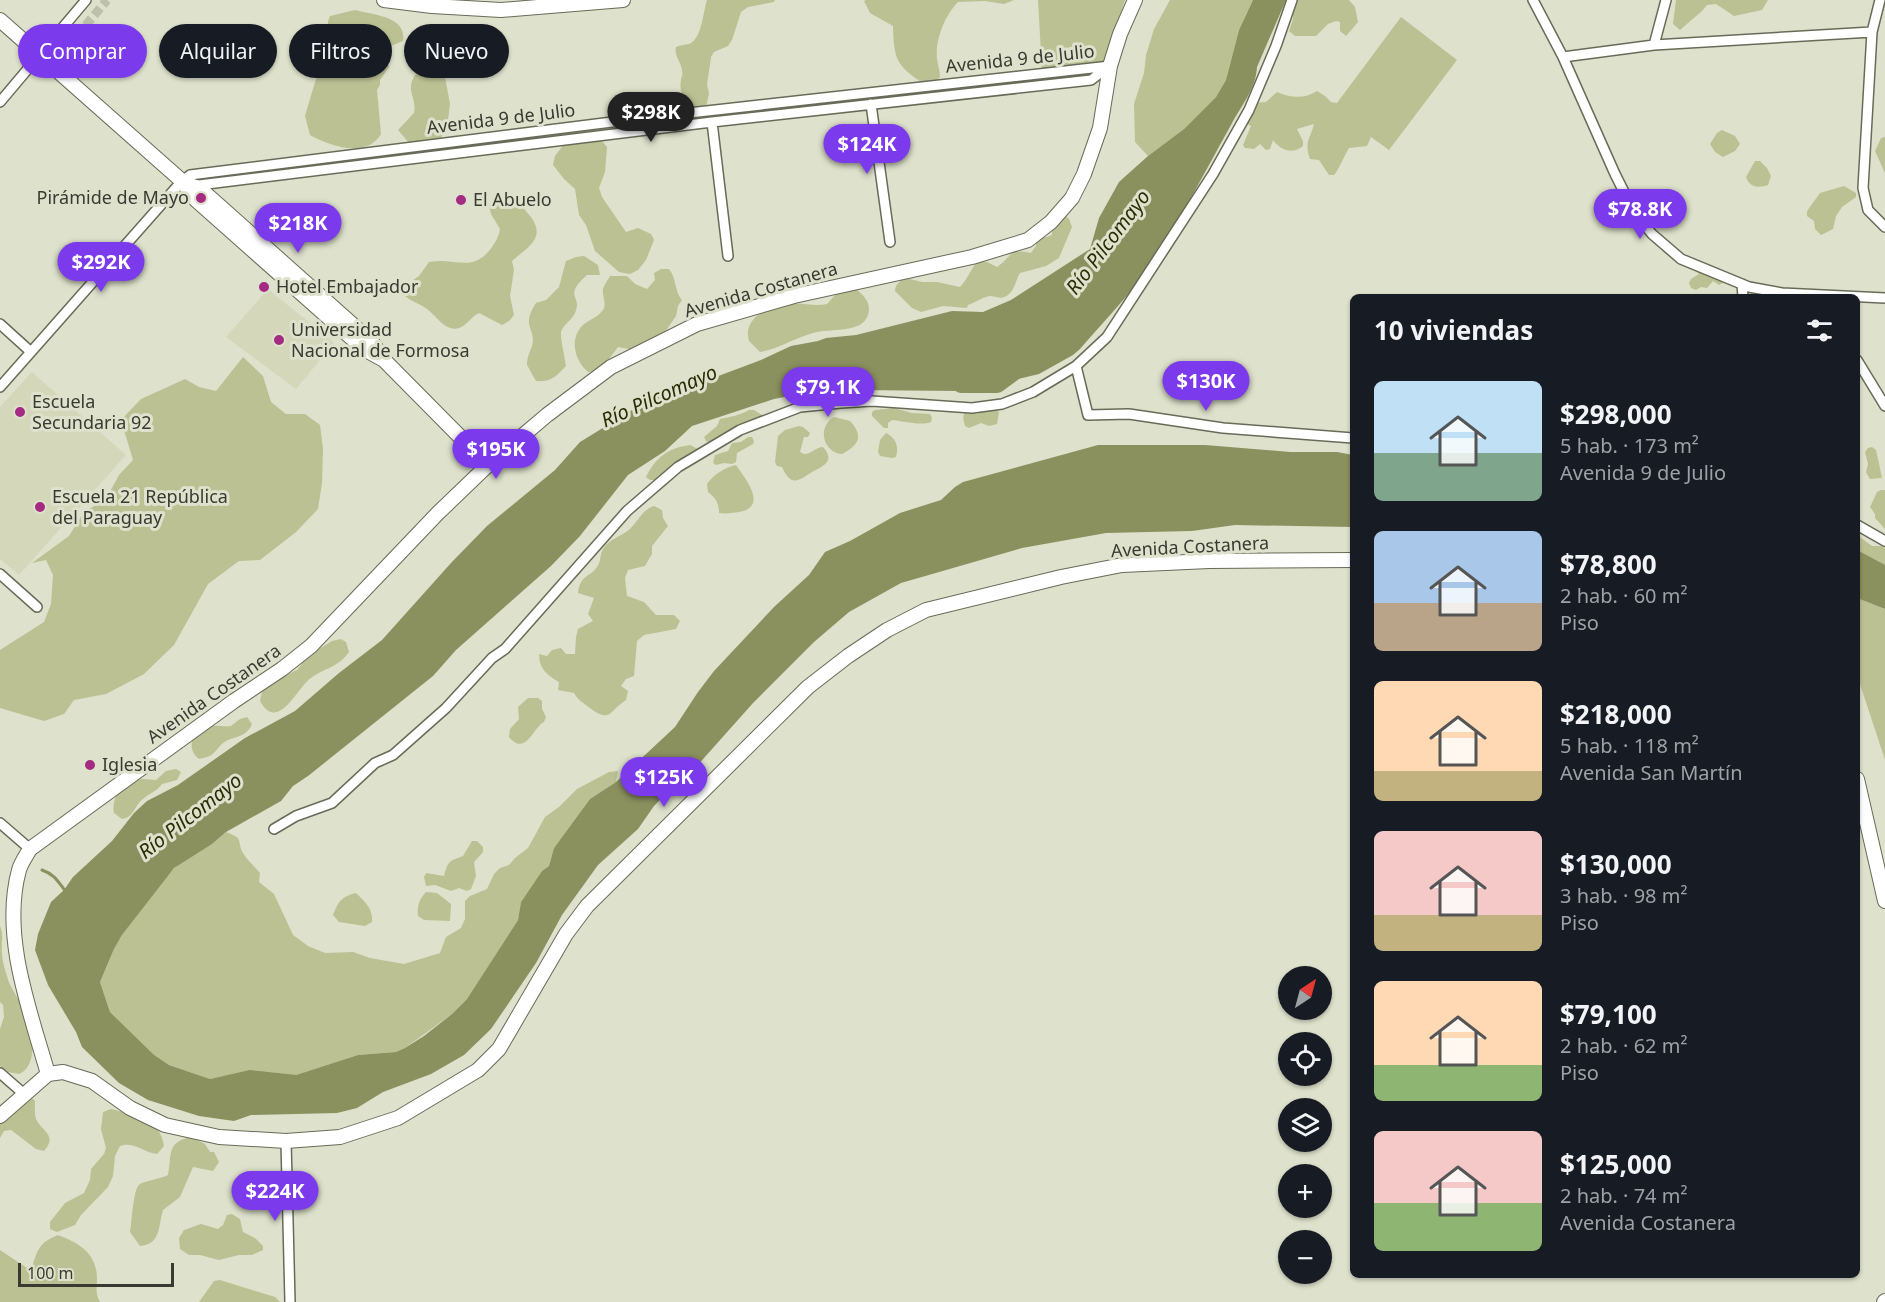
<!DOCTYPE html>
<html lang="es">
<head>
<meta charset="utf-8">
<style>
	body { margin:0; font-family:"Noto Sans",sans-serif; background:#20242c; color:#f1f3f6; height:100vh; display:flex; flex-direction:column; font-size:22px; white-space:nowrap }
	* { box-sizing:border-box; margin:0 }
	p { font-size:20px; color:#9ea1a6 }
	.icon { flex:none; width:33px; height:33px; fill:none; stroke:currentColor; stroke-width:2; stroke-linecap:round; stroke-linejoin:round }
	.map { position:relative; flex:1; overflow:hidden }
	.drawer { position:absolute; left:1350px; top:294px; width:510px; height:984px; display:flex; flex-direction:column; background:#171b24; border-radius:9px; box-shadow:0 2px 4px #0004 }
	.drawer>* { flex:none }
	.guide { position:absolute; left:18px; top:24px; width:570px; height:54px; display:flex; gap:12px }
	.needle { width:39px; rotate:36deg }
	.controls { position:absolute; left:1278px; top:966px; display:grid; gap:12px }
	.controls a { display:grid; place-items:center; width:54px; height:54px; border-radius:50%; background:#171b24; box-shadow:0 2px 4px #0004; font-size:30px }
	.scale { position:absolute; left:18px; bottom:15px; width:156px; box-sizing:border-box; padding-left:6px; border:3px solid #393a31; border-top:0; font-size:16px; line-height:21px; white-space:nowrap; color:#393a31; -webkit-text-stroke:4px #dee1cb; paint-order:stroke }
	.price { position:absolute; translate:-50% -51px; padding:0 14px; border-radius:21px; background:#7c3aed; color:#fff; font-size:20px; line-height:39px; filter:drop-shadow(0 2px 3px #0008) }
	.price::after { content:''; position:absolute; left:50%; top:36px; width:18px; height:14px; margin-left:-9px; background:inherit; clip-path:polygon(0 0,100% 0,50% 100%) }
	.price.selected { background:#222; color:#fff }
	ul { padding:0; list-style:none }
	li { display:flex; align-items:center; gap:18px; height:150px; padding:0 24px }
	li span { display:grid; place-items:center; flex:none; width:168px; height:120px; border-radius:9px; color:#555 }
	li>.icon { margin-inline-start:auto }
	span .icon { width:72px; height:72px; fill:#fffc; stroke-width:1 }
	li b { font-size:26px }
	h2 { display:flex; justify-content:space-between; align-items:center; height:72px; padding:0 24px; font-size:26px }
	.chip { padding:0 21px; border-radius:27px; background:#171b24; box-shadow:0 2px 4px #0004; font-size:21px; line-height:54px }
	.chip.selected { background:#7c3aed; color:#fff }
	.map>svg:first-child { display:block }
	.built { fill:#d4d7ba }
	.green { fill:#bcc194 }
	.water { fill:#8b905f }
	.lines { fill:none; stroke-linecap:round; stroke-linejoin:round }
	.stream { stroke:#8b905f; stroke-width:3 }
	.river { stroke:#8b905f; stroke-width:18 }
	.street-tunnel { stroke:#bdc0ac; stroke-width:9; stroke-dasharray:9 4.5; stroke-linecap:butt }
	.street-casing { stroke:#686b57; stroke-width:12 }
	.secondary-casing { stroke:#686b57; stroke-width:16 }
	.street { stroke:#fff; stroke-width:9 }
	.secondary { stroke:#fff; stroke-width:14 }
	.poi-dot { fill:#a42b81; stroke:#dee1cb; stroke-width:2 }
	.labels { text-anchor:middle; stroke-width:6; stroke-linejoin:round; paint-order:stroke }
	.street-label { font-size:18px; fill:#393a31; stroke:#dee1cb }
	.poi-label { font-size:18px; fill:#393a31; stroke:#dee1cb; text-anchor:start }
	.water-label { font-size:20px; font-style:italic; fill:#2a2c04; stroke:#dee1cb }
</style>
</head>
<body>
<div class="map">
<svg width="1885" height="1302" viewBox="0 0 1885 1302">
	<rect width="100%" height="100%" fill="#dee1cb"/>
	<path class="built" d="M268,289l66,54 -38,46 -70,-52z
		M32,372l94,83 -107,120 -19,-16v-152z"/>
	<path class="green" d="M707,0h68l-1,2 -26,5 -7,5 -9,28 -4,6 -14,6 -3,5 -4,28 2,8 -3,15 -6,3c-13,-7 -22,-15 -19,-31 1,-6 2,-3 1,-10 -1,-8 -8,-14 -6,-23 4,-2 9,-2 13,-3 13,-5 14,-32 18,-44z
		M866,0h148l-10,4 -19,-3 -27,1c-13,13 -23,38 -21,57 1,7 3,11 3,18l-6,6 -10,1c-28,-19 -30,-24 -31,-58l-23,-13 -6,-12z
		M1038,0h87l-20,62 -63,9z
		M1170,0h83l-14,30 -13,50 -10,17 -32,32 -36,27 -13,-14 -1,-38 10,-31 2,-18 8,-26z
		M1297,0h52l6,7 3,15 -12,14 -6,-5v-9l-4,-1 -8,3 -12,12h-21l-6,-5 4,-12 -1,-12z
		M1676,0h92l-6,10 -28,6 -18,-12 -9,1 -5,6 -22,19 -7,-6z
		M355,10c18,5 52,6 48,31l-12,5 -3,15 1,6 -9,13v5l-3,5 4,44c-15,25 -51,12 -71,1l-5,-19 10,-34 5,-10 14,-8 8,-9c-7,-13 -19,-25 -12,-39z
		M1401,17l56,43 -68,90 -18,-13 -4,9 -18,2c-5,8 -10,21 -15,27h-5l-10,-15 -9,-1c-6,-18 0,-19 4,-35l-17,5 6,12v5c-10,9 -23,4 -30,-6l-3,9 -4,1 -6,-6 -6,5 -9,-1 -2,-3 8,-19 -7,-4 9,-19 13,-1 11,-10c13,6 28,7 40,-1l8,5 6,6 6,1z
		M433,30l15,6 4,13 -2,15 -5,13 5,27 -2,16 -7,18 -5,2 -26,4 -12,-14 16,-17c2,-10 -2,-15 -3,-24 -1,-12 9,-17 11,-27 2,-9 0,-19 2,-30z
		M1722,130l13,6 5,8 -5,7 -12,6 -8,-5 -5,-8 7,-11z
		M598,136l9,11 -2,25 -6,16 3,9 24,35 12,-4 13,6 3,6 -8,20 -8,10 -8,4 -11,-2 -24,-21 -9,-26 -7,-10 -4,-26 -11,-10 -11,-14 2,-9 9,-12z
		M1885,137v36l-10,-22 6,-13z
		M1755,161h5l7,7 4,8 -3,9c-10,3 -18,3 -22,-8z
		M1844,186l12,7v4l-14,10 -6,9 -3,13 -12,6 -6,-6 -1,-8 -7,-5v-5l13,-18z
		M503,198l17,2c2,9 8,12 13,20 12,20 -8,29 -21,41l2,9 -4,26 4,19 -5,6 -7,4 -23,-12c-8,4 -12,12 -20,15 -14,4 -22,-12 -32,-19 -8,-6 -16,-7 -24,-15l1,-8 15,-10 10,-14c27,-5 44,12 63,-15 4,-6 7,-11 8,-18l-9,-15 -2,-9 5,-6z
		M1064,214l5,5 3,8 -13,31 -13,8 -26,7c-4,6 -5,16 -11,21 -6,6 -11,3 -18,2 -7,0 -16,7 -23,9l-1,3 -24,-2 -22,6 -9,-4 -17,-17c0,-6 5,-11 11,-13l16,4h15l23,5c9,-10 9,-15 17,-25h10l10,5c16,-11 11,-19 34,-14l5,-7v-5l6,-4h5l5,-2v-7z
		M584,256l14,9 2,10h-13c-25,22 -4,20 -12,38 -3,7 -12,12 -14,19 -1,4 4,27 5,34 -10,11 -15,16 -30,15l-9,-16c0,-8 3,-13 5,-19 5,-18 -12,-18 4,-43l10,-3 13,-13 7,-26 10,-4z
		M1691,259l9,2 24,20 -1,2 -4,2 -6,-4 -6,7 -6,-1 -5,3 -5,-2 -2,-5 2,-4 8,-5 -6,-6z
		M661,269h8c8,10 5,22 13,31l-4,6 -2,10 -15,22 -27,12 -16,-3c-8,10 -15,24 -30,25 -13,-11 -19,-32 -6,-46 6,-6 19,-10 22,-18 2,-6 -2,-13 -1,-19 1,-4 5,-9 7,-13h17l8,8 12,5 8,-9 -1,-7z
		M854,287c9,8 18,15 14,28 -6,19 -39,13 -55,18 -18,5 -35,16 -53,19l-11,-11c-7,-24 21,-35 40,-37 13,-2 25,3 38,0l11,-12z
		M243,357l20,19 8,26 15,12h19l15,11 3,24 -1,34 -4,26 -22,23 -36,28 -21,1 -31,23 -34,61 -30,29 -38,20 -32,6 -10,14 -20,7 -44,-13v-58l44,-28 7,-18 2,-29 -7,-15 -14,3 37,-27 15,-24 22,-13 13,-24 14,-15 -12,-40 20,-21 44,-20 14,8 17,4z
		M894,408l18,5 18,1 2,4 -1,4c-10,4 -29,-1 -39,-2l-4,3v5h-4l-12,-12v-4l3,-2z
		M986,409h9l4,3 -2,12 -8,2 -8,-3 -12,5 -4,-2 -2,-8 1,-4 4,-2 9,2z
		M749,410h5l8,5 1,4 -50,25 -7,-3 -2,-4 13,-11 3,-7c10,-2 21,-4 29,-9z
		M834,417l16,4c14,15 9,24 -8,33 -18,-1 -26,-26 -8,-37z
		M799,426l4,1 7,6 -2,4h-4l-4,15 4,2c8,0 12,-7 19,-7 13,14 0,19 -11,25 -14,9 -21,15 -30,-5l-5,-1 -2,-4 3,-26 7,-6z
		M886,433c10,5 13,13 10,24l-4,1 -12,-2 -2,-4 2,-12z
		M748,437h4l2,4 -1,3 -16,9 -1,9 -4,2 -8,-1 -8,2 -3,-2 2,-8 13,-4 4,-8 9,-1z
		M690,445l8,4 1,5 -44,26h-5l-4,-3c10,-20 22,-29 44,-32z
		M1872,447l4,3c2,9 4,18 6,28l-12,1 -4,-7 2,-8 -3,-12 3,-4z
		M736,465c9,13 33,42 3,47 -8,1 -12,2 -20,1 0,-10 -3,-15 -11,-21l-1,-8c7,-10 17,-16 29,-19z
		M1881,490h4v39l-10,-11v-4l-5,-7 7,-15z
		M654,506l8,4 1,8 5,8 -16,20v8l-7,12 -17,4 -3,8 2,18 17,6 12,13h18l6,6 -4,8 -32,6 -7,6 -3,35 -8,3 -5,7 7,5 -2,9c-18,11 -14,25 -39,6 -6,-5 -9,-6 -13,-13l-16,-3 1,-8c-12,-7 -20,-13 -20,-28l8,2 5,-6 9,-2 5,6h9l1,-17 2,-8 15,-8 -5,-7 6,-16 -16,-5c2,-18 11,-15 19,-26 4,-5 3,-13 6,-18 6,-10 19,-13 27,-20 9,-9 12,-19 24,-23z
		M1857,535l15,11h13v24l-28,-13z
		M1857,598l28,11v151l-28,-85z
		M341,639l5,3 3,10c-11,16 -25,16 -38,26 -13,8 -33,56 -51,23l3,-13 5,-4 29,-14 8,-10 14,-11 13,-8z
		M528,698h10l4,3v8l4,8 -2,5c-11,5 -18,35 -35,15l1,-8 9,-10 -1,-12z
		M247,717l5,7c-5,12 -14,12 -24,16 -14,7 -9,16 -29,19 -13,-10 -8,-28 8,-32 8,-3 15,0 24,-1l9,-7z
		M176,769l5,3 -4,8 -15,4c-7,9 -11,8 -19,15 -9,6 -8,18 -21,20l-8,-6c-3,-16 7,-28 22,-33 6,-2 14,0 20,0l10,-9z
		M618,771l-2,11 -26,17 -36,49 -5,18 -7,5 -21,31 -3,18 -50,78 -16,16 -47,34 -9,4 -38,3 -62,20 -73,1 -13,3 -41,-14 -16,-10 -43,-43 -10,-30 14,-33 8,-14 46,-61 13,-12 31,-18 14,-12c19,7 10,8 17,21 4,7 12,14 17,20l-1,9 15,12 19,41 15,11 17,7 28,-1 17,6 34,6 36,-11 6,-16 15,-9 4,-9v-18l5,-5 17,-7 7,-15 6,-6 9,-3 6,-7 13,-10 17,-31 14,-10 18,-18 32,-17z
		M472,841h5l6,6v5l-9,10 2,14 -5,13 -4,2 -8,-3 -8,3 -16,-6 -9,1 -2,-9 2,-4 18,3c4,-15 5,-15 19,-20z
		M426,892l11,1 14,11 -1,17 -26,-1 -6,-4c-1,-11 1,-16 8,-24z
		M356,893c9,9 17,15 16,29l-7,4 -26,-4 -6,-7c5,-13 9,-19 23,-22z
		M0,926c4,9 1,17 2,27 0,7 3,17 5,23 3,13 12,22 17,34 8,17 16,55 -5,64l-11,-2 -8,-6v-37l4,-12 -1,-12 -3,-3z
		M30,1096l5,5c0,6 -1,15 2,20 7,11 20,15 7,30l-8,-2 -25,-19 -7,1 -4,7v-17z
		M111,1109c24,6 49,9 53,37l-7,8c-14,-2 -24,-13 -37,-8l-5,10 -2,20 -5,11 -27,28 -6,10 -18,7 -7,-3v-7l15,-19 19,-10 6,-13 1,-11 13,-15 2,-6 -5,-19 2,-17z
		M191,1137l14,7 5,8h4l5,10 -6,9 -20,-4 -13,30 -17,13c-5,17 -2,34 -23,36l-10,-14c2,-10 3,-44 10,-48 4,-3 20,-5 28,-9 4,-20 -2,-33 23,-38z
		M232,1214l8,5 3,13 12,6 8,8v4l-11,5h-13l-20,5 -19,-5h-11l-9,-6 -1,-11 5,-8 17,-6 17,5 5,-4 4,-10z
		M58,1235c21,8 39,18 39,44 0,10 -2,14 3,23h-100v-52l27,18 5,-1c6,-17 6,-24 26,-32z
		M220,1280l55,17 5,5h-81l15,-21z"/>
	<path class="water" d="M1253,0h33l-29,67c-1,22 -16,39 -26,58 -26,47 -51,95 -81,139 -20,31 -46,57 -70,85l-7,6 -34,19 -42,10h-11l-27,7 -105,-1 -54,4 -26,5 -82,27 -27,25 -37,24 -48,61 -29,30 -95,84 -23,26 -125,100 -15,10 -12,15 -55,31 -14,12 -38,24 -52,67 -8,14 -14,33 10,30 44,43 15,10 41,14 40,-9 46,5 62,-20 38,-3 9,-4 19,-12 28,-22 15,-15 51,-79 3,-18 21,-31 7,-5 5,-18 36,-49 26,-17 59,-55 23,-35 16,-21 60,-64 35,-32 16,-23 25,-11 50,-28 41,-13 14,-13 8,-5 135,-37h107l85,7h47l16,3v72l-118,-2 -43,6 -86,2 -84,15 -121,35 -52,29 -35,30 -61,61 -57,64 -20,16 -22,23 -16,23 -40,36 -36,50 -26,48 -45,66 -27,26 -33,19 -48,18 -26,16 -20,5 -86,2 -17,6 -35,-5 -51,-16 -29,-17 -37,-36 -6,-15 -28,-47 -13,-35 3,-16 13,-32 13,-12 9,-13 39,-36 22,-28 13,-12 31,-16 67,-47 50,-27 44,-38 43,-33 69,-77 36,-37 68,-56 25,-28 80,-49 37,-9 64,-24 30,-14 27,-5 8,-3 30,-3 96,-24 31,1 28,-12 79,-51 9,-31 20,-36 29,-26 36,-27 32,-32 10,-17 13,-50z
		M1857,550l28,15v44l-28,-11z"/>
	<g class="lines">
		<path class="stream" d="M42,870c14,5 16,12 24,22"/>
		<path class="river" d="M961,384h36l19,-14"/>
		<path class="street-tunnel" d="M56,37l10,7h4l37,-44"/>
		<defs>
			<path id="street" d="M1533,0l30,57 52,117 19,38 18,22 29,25 68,28 33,6 103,5
				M1880,0l-8,32 -9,156 5,22 17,17
				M1654,45l12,-45
				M1563,57l91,-12 218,-13
				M0,102l86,-102
				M871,104l19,138
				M712,122l16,134
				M191,183l8,2 513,-63 379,-42 17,-13
				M1742,284l1,13
				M0,324l31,28
				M1857,360l28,46
				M1076,366l12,49 41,-1 94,14 130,10
				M0,387l182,-206 8,-6 454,-57 466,-52
				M1857,525l28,16
				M0,574l37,33
				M0,823l30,26
				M274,829l22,-13 36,-13 43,-40 18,-8 53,-47 46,-50 13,-9 122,-138 51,-44 62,-37 60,-23 41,-4 31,-2 100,7 30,-4 31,-12 43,-26 31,-29 106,-163 36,-64 27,-64 16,-46
				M0,1073l24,21
				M286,1141l4,161"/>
			<path id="secondary" d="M384,0l48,6 69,4 122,-10
				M0,20l182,161 14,19 168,149 20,11
				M186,183l19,10 167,149 12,18 104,105
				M1857,779l28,122
				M48,1074c-18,-63 -47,-138 -29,-204 2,-7 7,-14 11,-21l204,-148 48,-32 29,-23 127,-133 50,-48 59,-50 64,-48 86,-43 97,-28 178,-39 56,-17 23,-18 21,-24 12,-24 16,-46 10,-62 10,-32 15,-34
				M48,1074l15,-2 29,9 38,27 35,17 54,12 67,4 54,-4 58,-19 80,-48 21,-21 67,-115 21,-28 221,-219 40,-31 39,-26 39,-20 135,-33 61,-12 87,-4 144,-1
				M0,1116l48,-42
				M1884,1302l1,-1"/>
		</defs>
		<use href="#street" class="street-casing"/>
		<use href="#secondary" class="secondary-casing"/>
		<use href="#street" class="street"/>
		<use href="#secondary" class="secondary"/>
	</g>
	<g class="poi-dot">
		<circle cx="201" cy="198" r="6"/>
		<circle cx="461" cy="200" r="6"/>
		<circle cx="264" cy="287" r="6"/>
		<circle cx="279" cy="340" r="6"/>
		<circle cx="20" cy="412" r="6"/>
		<circle cx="40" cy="507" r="6"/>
		<circle cx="90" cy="765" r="6"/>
	</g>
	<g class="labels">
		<g class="street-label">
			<text transform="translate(1020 59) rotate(-6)" y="6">Avenida 9 de Julio</text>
			<text transform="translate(501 119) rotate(-7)" y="6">Avenida 9 de Julio</text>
			<text transform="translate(761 290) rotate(-16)" y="6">Avenida Costanera</text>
			<text transform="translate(1190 547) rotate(-3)" y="6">Avenida Costanera</text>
			<text transform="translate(214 694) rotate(-35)" y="6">Avenida Costanera</text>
		</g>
		<g class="poi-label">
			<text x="189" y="204" text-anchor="end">Pirámide de Mayo</text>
			<text x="473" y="206">El Abuelo</text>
			<text x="276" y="293">Hotel Embajador</text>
			<text x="291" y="336">Universidad<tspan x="291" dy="21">Nacional de Formosa</tspan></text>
			<text x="32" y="408">Escuela<tspan x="32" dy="21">Secundaria 92</tspan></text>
			<text x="52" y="503">Escuela 21 República<tspan x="52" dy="21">del Paraguay</tspan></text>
			<text x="102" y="771">Iglesia</text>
		</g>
		<g class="water-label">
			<text transform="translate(1108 242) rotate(-53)" y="7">Río Pilcomayo</text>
			<text transform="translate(659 396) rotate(-24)" y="7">Río Pilcomayo</text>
			<text transform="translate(190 816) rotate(-38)" y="7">Río Pilcomayo</text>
		</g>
	</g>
</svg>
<div class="controls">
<a><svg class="needle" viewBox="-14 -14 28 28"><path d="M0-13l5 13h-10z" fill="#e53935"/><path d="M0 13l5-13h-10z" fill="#9ea1a6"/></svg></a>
<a><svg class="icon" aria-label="locate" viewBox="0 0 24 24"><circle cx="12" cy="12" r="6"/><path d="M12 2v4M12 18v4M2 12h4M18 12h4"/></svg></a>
<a><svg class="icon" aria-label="layers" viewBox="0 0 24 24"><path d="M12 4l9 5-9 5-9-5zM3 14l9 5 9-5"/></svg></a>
<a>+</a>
<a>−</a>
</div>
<div class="scale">100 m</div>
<b class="price selected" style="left:651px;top:143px">$298K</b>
<b class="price" style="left:867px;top:175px">$124K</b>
<b class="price" style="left:1640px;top:240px">$78.8K</b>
<b class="price" style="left:298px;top:254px">$218K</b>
<b class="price" style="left:101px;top:293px">$292K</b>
<b class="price" style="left:1206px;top:412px">$130K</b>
<b class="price" style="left:828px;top:418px">$79.1K</b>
<b class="price" style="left:496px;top:480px">$195K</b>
<b class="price" style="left:664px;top:808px">$125K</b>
<b class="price" style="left:275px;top:1222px">$224K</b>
<div class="guide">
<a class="chip selected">Comprar</a>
<a class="chip">Alquilar</a>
<a class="chip">Filtros</a>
<a class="chip">Nuevo</a>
</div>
<section class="drawer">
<h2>10 viviendas<svg class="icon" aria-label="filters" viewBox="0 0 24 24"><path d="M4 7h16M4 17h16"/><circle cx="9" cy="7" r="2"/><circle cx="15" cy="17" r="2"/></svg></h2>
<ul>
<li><span style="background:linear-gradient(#bfe0f5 60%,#7fa58c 0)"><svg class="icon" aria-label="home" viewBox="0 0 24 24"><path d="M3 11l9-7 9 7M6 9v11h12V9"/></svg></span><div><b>$298,000</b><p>5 hab. · 173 m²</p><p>Avenida 9 de Julio</p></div></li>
<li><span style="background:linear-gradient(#a9c7e8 60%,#b9a48a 0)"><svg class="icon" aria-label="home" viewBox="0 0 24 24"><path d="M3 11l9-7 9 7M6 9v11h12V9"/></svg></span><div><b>$78,800</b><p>2 hab. · 60 m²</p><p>Piso</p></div></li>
<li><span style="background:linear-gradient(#ffd9b3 75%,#c2b280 0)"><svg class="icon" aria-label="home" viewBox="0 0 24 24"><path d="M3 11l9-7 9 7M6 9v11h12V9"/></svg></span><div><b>$218,000</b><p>5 hab. · 118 m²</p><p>Avenida San Martín</p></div></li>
<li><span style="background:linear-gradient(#f6c9c9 70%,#c2b280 0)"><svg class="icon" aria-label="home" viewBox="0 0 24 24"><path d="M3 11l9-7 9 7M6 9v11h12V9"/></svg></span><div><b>$130,000</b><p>3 hab. · 98 m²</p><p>Piso</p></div></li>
<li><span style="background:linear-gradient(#ffd9b3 70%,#8fb573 0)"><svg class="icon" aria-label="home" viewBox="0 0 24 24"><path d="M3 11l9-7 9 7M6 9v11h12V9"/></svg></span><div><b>$79,100</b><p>2 hab. · 62 m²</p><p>Piso</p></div></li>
<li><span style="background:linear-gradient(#f6c9c9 60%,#8fb573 0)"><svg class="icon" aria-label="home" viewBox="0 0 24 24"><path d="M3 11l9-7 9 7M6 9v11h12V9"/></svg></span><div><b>$125,000</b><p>2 hab. · 74 m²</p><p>Avenida Costanera</p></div></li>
</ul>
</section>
</div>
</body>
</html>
